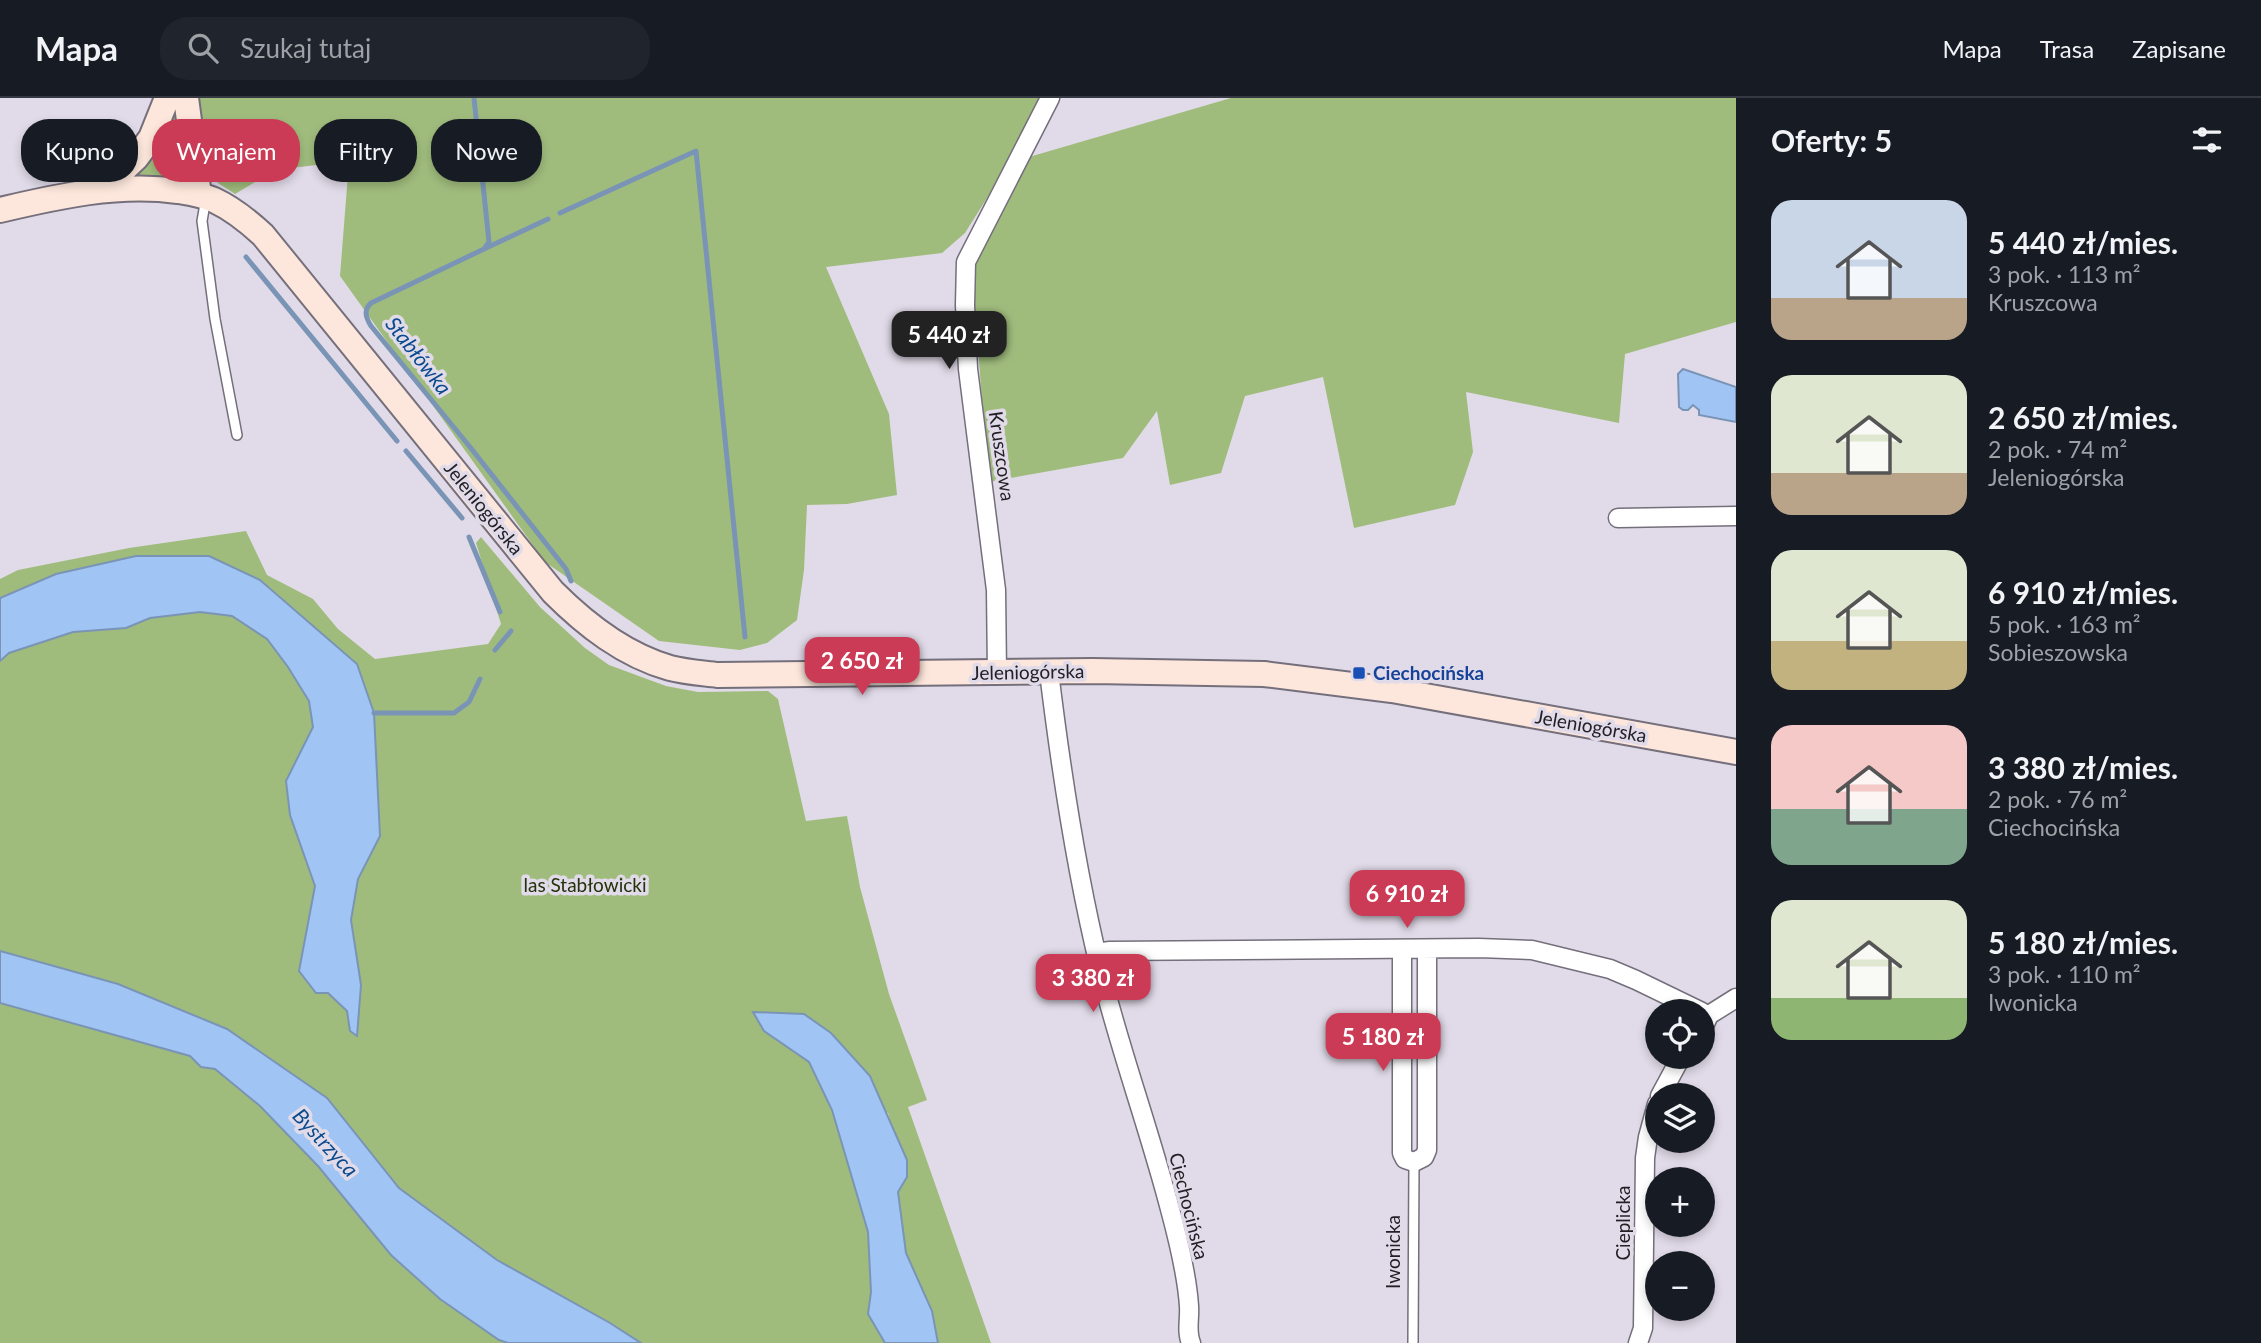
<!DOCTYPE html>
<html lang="pl">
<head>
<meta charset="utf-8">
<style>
	body { margin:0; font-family:Lato,sans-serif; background:#20242c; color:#f1f3f6; height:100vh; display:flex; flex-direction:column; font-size:26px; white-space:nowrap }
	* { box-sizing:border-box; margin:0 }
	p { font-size:23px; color:#9ea1a6 }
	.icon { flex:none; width:38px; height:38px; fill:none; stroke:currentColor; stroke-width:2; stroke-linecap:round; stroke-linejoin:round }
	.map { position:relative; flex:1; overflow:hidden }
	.details { display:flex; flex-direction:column; background:#171b24; width:525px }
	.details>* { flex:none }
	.top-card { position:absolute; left:21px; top:21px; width:665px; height:63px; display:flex; gap:14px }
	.tools { position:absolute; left:1645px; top:901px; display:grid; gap:14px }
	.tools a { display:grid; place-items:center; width:70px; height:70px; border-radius:50%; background:#171b24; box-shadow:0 4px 10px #0003; font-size:35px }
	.price { position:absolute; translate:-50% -60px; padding:0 16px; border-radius:14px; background:#cb3b56; color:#fff; font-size:23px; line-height:46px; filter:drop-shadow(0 2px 4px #0008) }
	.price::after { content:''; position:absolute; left:50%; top:42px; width:21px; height:16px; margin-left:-10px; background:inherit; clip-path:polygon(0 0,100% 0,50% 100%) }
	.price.active { background:#222; color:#fff }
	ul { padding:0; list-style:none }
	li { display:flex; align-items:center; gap:21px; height:175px; padding:0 35px }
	li span { display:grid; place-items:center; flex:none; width:196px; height:140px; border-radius:21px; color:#555 }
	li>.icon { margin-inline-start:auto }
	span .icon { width:84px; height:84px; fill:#fffc; stroke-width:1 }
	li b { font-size:30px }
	h2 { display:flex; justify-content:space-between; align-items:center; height:84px; padding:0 35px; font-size:30px }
	.chip { padding:0 24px; border-radius:28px; background:#171b24; box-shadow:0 4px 10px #0003; font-size:24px; line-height:63px }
	.chip.active { background:#cb3b56; color:#fff }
	header { display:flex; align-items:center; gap:42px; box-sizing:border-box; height:98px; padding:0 35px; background:#171b24; border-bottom:2px solid #363941 }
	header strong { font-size:33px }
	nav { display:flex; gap:38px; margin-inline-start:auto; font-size:24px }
	.search { width:490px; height:63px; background:#20242c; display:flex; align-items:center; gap:18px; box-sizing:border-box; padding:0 24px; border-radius:28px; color:#9ea1a6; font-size:26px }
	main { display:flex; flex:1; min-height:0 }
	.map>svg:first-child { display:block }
	.green { fill:#a0bc7d }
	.water { fill:#a0c5f4; stroke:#7a94b6; stroke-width:2 }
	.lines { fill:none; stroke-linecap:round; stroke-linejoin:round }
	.stream { stroke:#7a94b6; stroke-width:5 }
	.lane-casing { stroke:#746f7b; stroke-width:12 }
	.street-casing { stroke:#746f7b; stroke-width:21 }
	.secondary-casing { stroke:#746f7b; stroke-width:28 }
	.lane { stroke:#fff; stroke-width:9 }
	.street { stroke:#fff; stroke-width:18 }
	.secondary { stroke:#fde7dc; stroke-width:24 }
	.transit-dot { fill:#1a4fb4; stroke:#e1dbe9; stroke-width:2.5 }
	.labels { text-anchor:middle; stroke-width:7; stroke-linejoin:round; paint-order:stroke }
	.street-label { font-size:19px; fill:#222025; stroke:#e1dbe9 }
	.transit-label { font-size:19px; font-weight:bold; fill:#164399; stroke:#e1dbe9; text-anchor:start }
	.park-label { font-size:19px; fill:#23320a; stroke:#e1dbe9 }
	.water-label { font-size:21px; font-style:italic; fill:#094a8e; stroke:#e1dbe9 }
</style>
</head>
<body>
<header>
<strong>Mapa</strong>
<div class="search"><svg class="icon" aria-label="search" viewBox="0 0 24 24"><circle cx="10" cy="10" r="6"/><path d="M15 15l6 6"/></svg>Szukaj tutaj</div>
<nav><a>Mapa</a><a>Trasa</a><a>Zapisane</a></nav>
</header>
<main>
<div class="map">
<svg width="1736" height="1245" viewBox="0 0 1736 1245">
	<rect width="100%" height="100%" fill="#e1dbe9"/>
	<path class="green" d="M199,0h843l-38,73 -39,62 -23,20 -116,14 63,147 8,81 -50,9 -40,1 -3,65 -7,50 -30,23 -27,7 -81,-9 -114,-79 -205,-286 9,-115 -74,9 -40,24 -17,-11 -9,-14z
		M1231,0h505v224l-111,32 -6,69 -153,-31 7,60 -18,53 -101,23 -31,-151 -78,19 -24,77 -51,12 -13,-74 -34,47 -135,24 -16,-216 57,-109z
		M177,6l10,71 -8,5 -39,-3 -4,-3z
		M246,433l21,44 46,24 25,30 37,30 113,-15 13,-20 -25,-81 5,-6 59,70 45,41 24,17 57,21 32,6 70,-1 10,8 28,122 41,-5 13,71 29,107 38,106 -19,7 83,236h-53l-6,-32 -26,-58 -8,-61 9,-15 -19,-64 -124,-82 45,31 23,48 36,122 3,60 -2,22 16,29h-244l-31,-20 -113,-63 -98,-72 -72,-90 -209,-114 -118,-33v-290l8,-8 65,-21 53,-4 24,-10 50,-6 32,4 35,23 21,28 21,34 4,27 -27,53 4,34 25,71 -16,85 29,22 19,18 3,20 11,-46 -10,-65 7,-41 22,-43 -56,-200 -64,-56 -260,18v-19l18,-9 111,-22z
		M0,905l190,53 11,11 14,2 45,37 58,60 73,89 49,44 59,40 9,4h-508z"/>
	<path class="water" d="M1683,271l53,18v35l-37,-7v-5l-6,-5 -5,5h-5l-4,-3 -1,-33z
		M136,458h73l51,24 97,84 17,49 6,123 -22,43 -7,41 10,65 -4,51 -7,-5 -3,-20 -19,-18h-12l-17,-22 16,-85 -25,-71 -4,-34 27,-54 -4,-26 -21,-34 -21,-28 -35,-23 -32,-4 -50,6 -24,10 -53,4 -64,21 -9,8v-63l56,-24z
		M0,853l118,33 109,45 100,69 72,90 98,72 113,63 31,20h-133l-9,-3 -59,-41 -49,-44 -73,-89 -58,-60 -45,-37 -14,-2 -11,-11 -190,-53z
		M753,914l51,2 27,19 39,43 37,84v17l-9,15 8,61 26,58 6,32h-53l-17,-29 3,-22 -3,-60 -36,-122 -23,-48 -45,-31z"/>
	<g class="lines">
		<path class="stream" d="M474,0l15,144 -5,7 -113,54c-8,7 -5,15 0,23l99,121 96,122 5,12
			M560,115l136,-62 49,486
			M484,151l64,-30
			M246,159l151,184
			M406,353l56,67
			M469,439l31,75
			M495,552l16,-19
			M374,615h80l15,-11 11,-23"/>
		<defs>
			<path id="lane" d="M206,100l-4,23 13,98 22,116
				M1413,1245l1,-181"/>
			<path id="street" d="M1618,420l118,-2
				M1049,574c12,99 27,199 51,297 20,82 50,162 71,244 8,30 16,62 18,93 1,13 -3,25 2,37
				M997,575l-1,-83 -28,-221 -3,-64 1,-43 84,-164
				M1402,852v203l3,6 9,3 10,-5 3,-7v-201
				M1096,855l14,-2 369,-3 53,2 78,19 26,11 66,32
				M1703,930l6,-13 27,-17
				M1660,998l21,-39
				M1638,1245l5,-15 2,-170 3,-21 9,-33"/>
			<path id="secondary" d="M186,0l13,97
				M102,92l34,-32 15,-20 16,-40
				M0,112c59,-14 117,-27 178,-19 12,2 25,4 36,9 19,9 34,21 49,35l290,357c33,33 71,63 117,76 15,4 32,5 48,7l375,-4 171,3 128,16 344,62"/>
		</defs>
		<use href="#lane" class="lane-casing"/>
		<use href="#street" class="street-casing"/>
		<use href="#secondary" class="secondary-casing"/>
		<use href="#lane" class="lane"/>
		<use href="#street" class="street"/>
		<use href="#secondary" class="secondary"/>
	</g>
	<rect class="transit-dot" x="1352" y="568" width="14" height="14" rx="3.5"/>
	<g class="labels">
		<g class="street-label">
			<text transform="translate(1002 358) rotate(82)" y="7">Kruszcowa</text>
			<text transform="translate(484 410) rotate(51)" y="7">Jeleniogórska</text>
			<text transform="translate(1028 574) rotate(-1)" y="7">Jeleniogórska</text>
			<text transform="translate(1591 628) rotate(10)" y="7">Jeleniogórska</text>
			<text transform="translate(1189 1108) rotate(76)" y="7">Ciechocińska</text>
			<text transform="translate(1623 1125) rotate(-90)" y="7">Cieplicka</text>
			<text transform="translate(1393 1154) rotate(-90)" y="7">Iwonicka</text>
		</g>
		<g class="transit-label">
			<text x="1373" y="582">Ciechocińska</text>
		</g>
		<g class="park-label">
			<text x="585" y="794">las Stabłowicki</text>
		</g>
		<g class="water-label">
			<text transform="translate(418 258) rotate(52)" y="7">Stabłówka</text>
			<text transform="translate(325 1045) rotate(47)" y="7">Bystrzyca</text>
		</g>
	</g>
</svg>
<div class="tools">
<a><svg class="icon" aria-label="locate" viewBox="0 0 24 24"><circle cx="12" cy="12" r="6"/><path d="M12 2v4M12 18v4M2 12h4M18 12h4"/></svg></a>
<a><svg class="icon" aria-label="layers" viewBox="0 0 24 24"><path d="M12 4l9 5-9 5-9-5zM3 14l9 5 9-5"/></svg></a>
<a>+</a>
<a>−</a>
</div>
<b class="price active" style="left:949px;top:273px">5 440 zł</b>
<b class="price" style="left:862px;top:599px">2 650 zł</b>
<b class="price" style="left:1407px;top:832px">6 910 zł</b>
<b class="price" style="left:1093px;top:916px">3 380 zł</b>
<b class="price" style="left:1383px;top:975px">5 180 zł</b>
<div class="top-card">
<a class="chip">Kupno</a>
<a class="chip active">Wynajem</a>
<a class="chip">Filtry</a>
<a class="chip">Nowe</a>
</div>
</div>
<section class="details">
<h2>Oferty: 5<svg class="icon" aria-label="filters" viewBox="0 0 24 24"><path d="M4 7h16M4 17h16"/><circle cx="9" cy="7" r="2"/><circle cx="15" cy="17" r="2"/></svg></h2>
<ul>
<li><span style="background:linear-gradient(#c9d6e8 70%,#b9a48a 0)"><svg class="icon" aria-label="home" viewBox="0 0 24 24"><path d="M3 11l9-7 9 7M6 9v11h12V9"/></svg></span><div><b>5 440 zł/mies.</b><p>3 pok. · 113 m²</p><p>Kruszcowa</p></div></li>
<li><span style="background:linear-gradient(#dfe7d0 70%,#b9a48a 0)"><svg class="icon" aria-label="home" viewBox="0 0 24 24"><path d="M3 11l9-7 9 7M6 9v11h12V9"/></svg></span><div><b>2 650 zł/mies.</b><p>2 pok. · 74 m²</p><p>Jeleniogórska</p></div></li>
<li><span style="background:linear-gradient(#dfe7d0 65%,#c2b280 0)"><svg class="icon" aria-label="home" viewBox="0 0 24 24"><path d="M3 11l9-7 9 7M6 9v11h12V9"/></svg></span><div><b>6 910 zł/mies.</b><p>5 pok. · 163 m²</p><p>Sobieszowska</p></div></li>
<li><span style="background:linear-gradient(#f6c9c9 60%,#7fa58c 0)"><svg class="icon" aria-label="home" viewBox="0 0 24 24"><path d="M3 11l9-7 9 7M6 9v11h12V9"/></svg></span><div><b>3 380 zł/mies.</b><p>2 pok. · 76 m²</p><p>Ciechocińska</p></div></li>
<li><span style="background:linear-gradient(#dfe7d0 70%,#8fb573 0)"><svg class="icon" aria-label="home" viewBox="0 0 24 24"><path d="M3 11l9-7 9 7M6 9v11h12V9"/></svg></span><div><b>5 180 zł/mies.</b><p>3 pok. · 110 m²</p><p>Iwonicka</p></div></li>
</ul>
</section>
</main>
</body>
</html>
